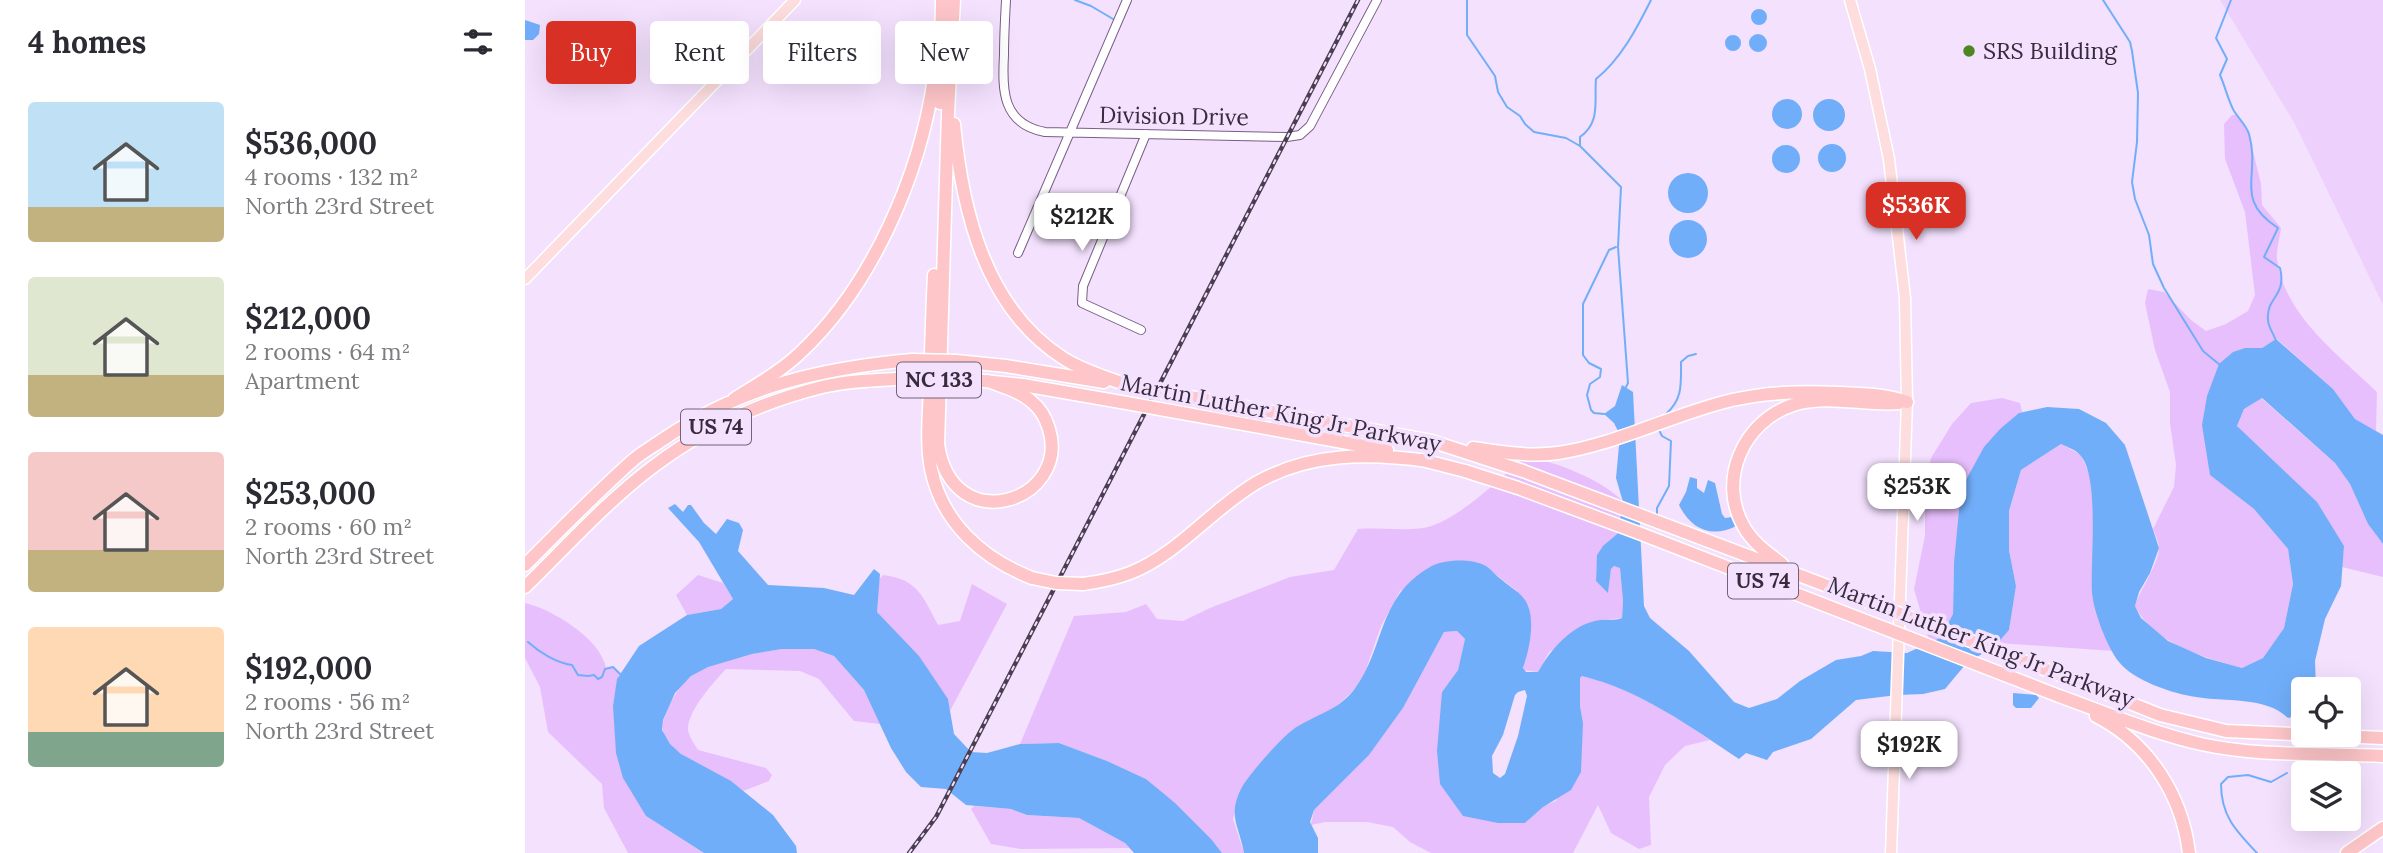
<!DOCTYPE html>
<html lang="en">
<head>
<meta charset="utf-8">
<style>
	body { margin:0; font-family:Lora,serif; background:#f7f7f7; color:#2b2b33; height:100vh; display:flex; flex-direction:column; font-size:26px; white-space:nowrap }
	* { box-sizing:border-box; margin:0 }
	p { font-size:23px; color:#7c7c81 }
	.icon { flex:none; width:38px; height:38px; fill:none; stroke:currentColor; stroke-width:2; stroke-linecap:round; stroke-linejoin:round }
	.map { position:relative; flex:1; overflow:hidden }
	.sheet { display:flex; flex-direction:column; background:#fff; width:525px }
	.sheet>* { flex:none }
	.banner { position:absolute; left:21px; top:21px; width:665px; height:63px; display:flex; gap:14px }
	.buttons { position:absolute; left:1766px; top:677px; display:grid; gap:14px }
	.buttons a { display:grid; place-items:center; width:70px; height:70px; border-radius:7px; background:#fff; box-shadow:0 7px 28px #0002; font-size:35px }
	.price { position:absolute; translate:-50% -60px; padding:0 16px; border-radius:14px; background:#fff; color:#222; font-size:23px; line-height:46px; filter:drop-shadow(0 2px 4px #0008) }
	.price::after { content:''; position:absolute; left:50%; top:42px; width:21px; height:16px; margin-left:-10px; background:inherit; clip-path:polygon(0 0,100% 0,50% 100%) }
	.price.active { background:#d93025; color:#fff }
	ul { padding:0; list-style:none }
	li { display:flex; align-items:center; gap:21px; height:175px; padding:0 28px }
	li span { display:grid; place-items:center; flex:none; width:196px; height:140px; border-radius:7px; color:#555 }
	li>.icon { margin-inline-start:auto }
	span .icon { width:84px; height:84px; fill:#fffc; stroke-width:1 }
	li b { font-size:30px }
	h2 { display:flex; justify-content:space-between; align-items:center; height:84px; padding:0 28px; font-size:30px }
	.pill { padding:0 24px; border-radius:7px; background:#fff; box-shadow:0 7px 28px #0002; font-size:24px; line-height:63px }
	.pill.active { background:#d93025; color:#fff }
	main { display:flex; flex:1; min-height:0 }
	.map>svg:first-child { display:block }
	.built { fill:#edd1fc }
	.green { fill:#e8bffd }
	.water { fill:#71aefa; fill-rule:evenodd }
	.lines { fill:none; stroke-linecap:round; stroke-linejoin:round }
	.stream { stroke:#71aefa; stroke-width:2 }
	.minor-casing { stroke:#795d86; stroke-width:10 }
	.major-casing { stroke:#fff; stroke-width:13 }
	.highway-casing { stroke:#fff; stroke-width:15 }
	.minor { stroke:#fff; stroke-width:8 }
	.major { stroke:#fedddf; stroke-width:10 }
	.highway { stroke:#fec6c9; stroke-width:12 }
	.rail-casing { stroke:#4a3e51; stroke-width:4.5 }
	.rail { stroke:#f4e1fe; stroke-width:2; stroke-dasharray:5; stroke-linecap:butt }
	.highway-bridge-casing { stroke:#fff; stroke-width:15; stroke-linecap:butt }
	.highway-bridge { stroke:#fec6c9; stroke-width:12 }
	.poi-dot { fill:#4d8520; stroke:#f4e1fe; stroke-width:2.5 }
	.labels { text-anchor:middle; stroke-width:7; stroke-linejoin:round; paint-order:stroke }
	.shield { fill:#f4e1fe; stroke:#706277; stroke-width:2 }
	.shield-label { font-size:21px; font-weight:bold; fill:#372b3d }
	.poi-label { font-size:23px; fill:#372b3d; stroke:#f4e1fe; text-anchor:start }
	.street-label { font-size:23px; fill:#372b3d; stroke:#f4e1fe }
</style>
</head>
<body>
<main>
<section class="sheet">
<h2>4 homes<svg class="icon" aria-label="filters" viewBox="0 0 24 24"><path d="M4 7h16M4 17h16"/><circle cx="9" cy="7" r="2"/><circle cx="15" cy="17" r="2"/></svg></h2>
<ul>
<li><span style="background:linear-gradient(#bfe0f5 75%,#c2b280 0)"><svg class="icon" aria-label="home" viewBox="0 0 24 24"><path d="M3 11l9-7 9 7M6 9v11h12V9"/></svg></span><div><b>$536,000</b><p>4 rooms · 132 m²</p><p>North 23rd Street</p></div></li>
<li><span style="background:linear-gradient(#dfe7d0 70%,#c2b280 0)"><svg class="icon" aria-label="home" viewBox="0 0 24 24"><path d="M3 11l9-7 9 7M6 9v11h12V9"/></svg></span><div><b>$212,000</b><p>2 rooms · 64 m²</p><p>Apartment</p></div></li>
<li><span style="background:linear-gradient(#f6c9c9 70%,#c2b280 0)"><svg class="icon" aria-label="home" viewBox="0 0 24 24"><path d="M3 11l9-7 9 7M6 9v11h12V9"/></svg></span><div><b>$253,000</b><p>2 rooms · 60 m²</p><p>North 23rd Street</p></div></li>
<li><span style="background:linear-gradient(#ffd9b3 75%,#7fa58c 0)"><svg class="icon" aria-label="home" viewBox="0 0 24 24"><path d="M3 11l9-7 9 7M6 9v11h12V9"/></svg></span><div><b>$192,000</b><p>2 rooms · 56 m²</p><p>North 23rd Street</p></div></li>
</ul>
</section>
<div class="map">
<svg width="1858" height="853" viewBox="0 0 1858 853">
	<rect width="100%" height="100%" fill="#f4e1fe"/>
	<path class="built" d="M1695,0h163v305l-88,-181z"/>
	<path class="green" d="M1707,115h5l12,20 12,49 1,21 19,23c-1,10 -5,22 -4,32 8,56 62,95 100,132l-1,39 -21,-12 -22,-30 -56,-50 -15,9h-17l-37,106 2,21 44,34 34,40 5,35 -9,44 -21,30 -21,10c-38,-11 -87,-23 -107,-62 5,-17 25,-43 24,-60 -1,-6 -4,-12 -6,-17l21,-42 2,-22 -6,-42v-31l-15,-42 -10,-47 3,-14 16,3 27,28 15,11 20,-7 22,-13 7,-16 -10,-83 -20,-53 -1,-35z
		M1477,398l18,5 2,9 -3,1 -65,150 -1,51 -13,24 -10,6 -16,-55 11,-53v-49l6,-29 21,-34 19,-21z
		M1736,398l74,65 15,21 18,40 15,20v33l-41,-10 2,-21 -107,-120 7,-17z
		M1536,444l20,11 9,21 14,157 9,18 -115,-8 11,-13 7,-44 -7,-36v-39l12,-41z
		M1001,456c34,8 70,21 96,44l-5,34c-20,17 -20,21 -21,47l12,11 3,-23 3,-3 6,1 3,34 -1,17 -22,2 -51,32 -11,20 -15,-2 3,-12 -9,-67 -32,-25 -13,-4 -72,29 -19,35 -17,49 -13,18 -16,14 -41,22 -41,43 -10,14 -10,33 11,34h-22l-10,-13 -66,-61 -39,-18 -48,-18 -39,1 54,-128 52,-4 20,-8 11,15 26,2 27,-13 80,-31 44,-7 24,-41c23,-2 56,4 76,-4 30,-11 68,-48 92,-69z
		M173,575l25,8 10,16 -12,10 -34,6 -11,-20z
		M358,575c35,4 40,22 55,50l22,-4 12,-37 35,20 -57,107 -2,-12 -71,-87 1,-31z
		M0,603c27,6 76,36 81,65l7,-1 6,7 -6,32 33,110 58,37h-76l-24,-45 -2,-24 -54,-52 -8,-45 -15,-29z
		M932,631l8,8 -7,31 -16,22 83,131 18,-17 13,-5 27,-78 -3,-17v-28l2,-2c47,11 88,37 128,64l-25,6 -20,19 -16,32 2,48 -12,4 -28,-16 -13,-28 -25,48h-142l-21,-11 -17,-15 -26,-5h-42l-14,3 3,-15 55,-55 34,-47 41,-76z
		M257,649h32l20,7 30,34 16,34 -26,-3 -35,-42 -19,-8 -74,-2c-12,13 -39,42 -38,61 1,7 6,13 10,20l68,18 6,7 -3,6 -26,10c-21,-18 -56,-27 -73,-47 -10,-12 -9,-21 -2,-35 5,-12 11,-22 21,-31 20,-18 66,-25 93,-29z
		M449,806l37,3 16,6 52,3 46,25 4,5 -108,1 -30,-5 -20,-35z"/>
	<path class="water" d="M1226 17a8 8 0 1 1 16 0a8 8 0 1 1-16 0Z
		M0,20l15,5 -1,9 -6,6h-8z
		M1224 43a9 9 0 1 1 18 0a9 9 0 1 1-18 0Z
		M1200 43a8 8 0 1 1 16 0a8 8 0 1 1-16 0Z
		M1247 114a15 15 0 1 1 30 0a15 15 0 1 1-30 0Z
		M1288 115a16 16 0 1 1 32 0a16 16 0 1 1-32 0Z
		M1293 158a14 14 0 1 1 28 0a14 14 0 1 1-28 0Z
		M1247 159a14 14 0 1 1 28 0a14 14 0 1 1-28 0Z
		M1143 193a20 20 0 1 1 40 0a20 20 0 1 1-40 0Z
		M1144 239a19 19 0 1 1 38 0a19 19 0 1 1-38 0Z
		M1751,339l57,50 22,30 28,16v109l-15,-20 -18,-40 -15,-21 -73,-65 -18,11 -7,17 80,76 27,44 -3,40 -16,33 -10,42 1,28 -13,1v27l-4,-2 -11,3c-22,-22 -64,-16 -92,-21 -23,-3 -63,-17 -77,-35 -12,-15 -26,-52 -27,-70 -2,-30 8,-117 -12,-137 -4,-5 -13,-8 -19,-11l-40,26 -12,41v39l7,36 -6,38 -1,6 -12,14 -32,21 -20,24 -22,5 -26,1 -41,5 -45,39 -38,13 -6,8 -21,-7 -7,6c-50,-33 -99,-69 -157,-83l-2,2v28l3,17 -2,49 -10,18 -28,17 -18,16h-27l-35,-7 -23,-32 -3,-33 5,-59 16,-22 7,-31 -8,-8 -13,1 -41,76 -34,47 -55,55 -4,12 8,16v15h-74c-5,-28 -17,-37 -2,-66 8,-14 40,-50 53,-59 20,-13 43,-18 58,-37 33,-42 23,-93 77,-124 13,-8 42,-9 56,-1 6,4 10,10 16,14 9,8 22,14 26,26 7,17 1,45 -5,62l3,4h12c13,-23 34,-48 62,-52 7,-1 14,1 22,-2l1,-17 -3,-33 -6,-2 -3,3 -3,24 -12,-12 1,-26 6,-9 14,-12 6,-32 -7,-24 4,-43 -6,-12 -10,-9 11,-8 7,-21 11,7 11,214 6,12 39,33 45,51 15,6 28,-9 23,-18 36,-21 25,-4 12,-5 34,2 33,-15 13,-24 1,-51 7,-74 23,-42 16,-18 19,-16 28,-6 32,2 27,14 19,22 34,103 -9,25 -11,19 -4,14 6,12 27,23 38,17 36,10 21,-10 21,-30 9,-44 -5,-35 -34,-40 -44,-34 -8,-50 5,-29 12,-32 14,-12 12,-4h17zM1000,690l2,6 -9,40 -13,38 -5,4 -7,-5 -1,-17 11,-21 12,-40 3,-3z
		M1165,477l7,2v9l7,5 4,-13 7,3 7,31 3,4 8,-1 5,8c-25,14 -47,5 -59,-20l7,-13z
		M150,504l8,8 5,-7h3l13,18 12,11 11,-15 12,4 4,7 -5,21 30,34 56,3 30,7 20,-26 6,5 -3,38 42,44 29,43 6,35 17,18 16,1 33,-9 39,-1 48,18 39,18 29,24 37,37 10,13h-88l-9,-10 -46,-25 -52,-3 -16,-6 -45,-4 -20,-16 -25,-2 -15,-15 -15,-24 -27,-58 -30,-34 -20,-7h-32l-30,5 -44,13 -17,9 -16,17 -12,27 -1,10 8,14 11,10 50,27 42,34 23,31 1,7h-93l-58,-37 -23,-38 -7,-25 -3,-47 4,-27 22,-33 48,-31 34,-6 12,-10 -34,-57 -31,-34z
		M1488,693l23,2 3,3 -8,10h-15l-3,-3z"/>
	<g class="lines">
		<path class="stream" d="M550,0l16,6 22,13
			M942,0v35l28,41 3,16 9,15 13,9 5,8 9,8 32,6 14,8 41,41 -3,60 10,136 -2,4
			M1578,0l27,42 2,9 6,42 -1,49 -5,40 3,17 14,36 4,29 11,24 39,63 17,14
			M1706,0l-15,38 11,21 -7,16c5,11 8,25 14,36 5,8 12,14 15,23 12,42 -16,65 29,94l-14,29 16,11c7,29 -14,28 -12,52 0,7 6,14 8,21
			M1055,145v-8c21,-15 14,-36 16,-58 25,-20 41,-51 55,-79
			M1079,414l-10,-1 -3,-3 -4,-15 3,-11 10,-7 1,-8 -12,-6 -6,-8v-51l26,-54 7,-3
			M1140,415c18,-16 16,-30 16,-53l7,-6 8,-2
			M1132,516v-8l12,-22 2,-45 -9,-5 -3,-6
			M3,642c12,11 29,21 44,23l6,10 10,1 6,-1 4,4 4,-2 3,-8 8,-2 7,7
			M1732,853c-21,-22 -36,-37 -36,-69l7,-7 20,-2 23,7 16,-9"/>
		<defs>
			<path id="minor" d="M481,0c-1,18 -2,37 -2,55 -2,35 -2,69 41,77l242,5 13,-2 10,-9 67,-126
				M493,253l109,-253
				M616,330l-59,-27 1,-17 63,-152"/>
			<path id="major" d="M1325,0l20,69 19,90 16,139 2,104 -16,451
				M0,279l270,-279"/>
			<path id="highway" d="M429,0l-6,113 -10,331c14,97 133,57 111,-15 -3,-10 -8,-20 -17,-27 -12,-11 -29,-15 -44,-21
				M415,103l2,-101
				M429,124c8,86 31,184 109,234 20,13 46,20 69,29
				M409,275c-2,38 -3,76 -4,113 -1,27 -4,55 1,81 11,54 52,90 101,109
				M431,361l50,5 98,16
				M430,378l68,7 98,17
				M654,395l252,46 92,30 273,103
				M209,399c22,-14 46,-27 66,-46 72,-67 120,-178 134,-275
				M646,411l216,39
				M948,448c28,4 56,9 85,5 60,-9 115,-39 174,-53 35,-8 70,-9 106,-7 24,1 46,1 69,9
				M897,460l43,11
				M1257,564c-14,-11 -29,-21 -38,-37 -27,-46 -1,-106 49,-122 34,-11 71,1 106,-2
				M0,565c35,-35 70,-71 107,-104 9,-8 20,-14 30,-21 77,-53 159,-72 250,-80
				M558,584c16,-2 31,-5 47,-11 47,-18 82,-64 126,-90 54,-31 113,-30 172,-22
				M0,587c42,-41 82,-86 129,-121 49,-37 108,-64 168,-79 29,-7 61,-7 91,-9
				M1540,677l95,38 66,16 157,7
				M1534,696c47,17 94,37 142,48 59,13 122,9 182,12
				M1571,716c53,27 86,79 93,137
				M1822,853l36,-25"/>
		</defs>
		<use href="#minor" class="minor-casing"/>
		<use href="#major" class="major-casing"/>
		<use href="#highway" class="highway-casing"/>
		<use href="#minor" class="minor"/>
		<use href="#major" class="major"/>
		<use href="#highway" class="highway"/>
		<defs>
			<path id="rail" d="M384,853l27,-36 12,-23 410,-794"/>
		</defs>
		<use href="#rail" class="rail-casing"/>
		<use href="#rail" class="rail"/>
		<defs>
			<path id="highway-bridge" d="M387,360l44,1
				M388,378h42
				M607,387l47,8
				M596,402l50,9
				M940,471l53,17 126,47 415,161
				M1271,574l269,103
				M507,578l24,5 27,1"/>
		</defs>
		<use href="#highway-bridge" class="highway-bridge-casing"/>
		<use href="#highway-bridge" class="highway-bridge"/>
	</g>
	<circle class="poi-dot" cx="1444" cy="51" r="7"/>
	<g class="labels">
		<g class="shield">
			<rect x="372" y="362.5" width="84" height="35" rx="5"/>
			<rect x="156" y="409.5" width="70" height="35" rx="5"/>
			<rect x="1203" y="563.5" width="70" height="35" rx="5"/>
		</g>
		<g class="shield-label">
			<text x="414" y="387">NC 133</text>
			<text x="191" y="434">US 74</text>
			<text x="1238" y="588">US 74</text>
		</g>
		<g class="poi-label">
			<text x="1458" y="59">SRS Building</text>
		</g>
		<g class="street-label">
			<text transform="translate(649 116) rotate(1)" y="8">Division Drive</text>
			<text transform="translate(756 413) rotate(11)" y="8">Martin Luther King Jr Parkway</text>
			<text transform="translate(1456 642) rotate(21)" y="8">Martin Luther King Jr Parkway</text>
		</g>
	</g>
</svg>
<div class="buttons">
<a><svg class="icon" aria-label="locate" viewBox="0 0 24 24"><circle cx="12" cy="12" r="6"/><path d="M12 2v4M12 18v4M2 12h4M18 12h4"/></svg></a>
<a><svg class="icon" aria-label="layers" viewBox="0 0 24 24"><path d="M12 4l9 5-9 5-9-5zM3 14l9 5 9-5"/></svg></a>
</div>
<b class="price active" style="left:1391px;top:242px">$536K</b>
<b class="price" style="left:557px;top:253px">$212K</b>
<b class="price" style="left:1392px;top:523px">$253K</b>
<b class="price" style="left:1384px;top:781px">$192K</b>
<div class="banner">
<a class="pill active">Buy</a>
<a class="pill">Rent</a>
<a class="pill">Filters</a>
<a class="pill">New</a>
</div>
</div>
</main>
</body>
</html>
